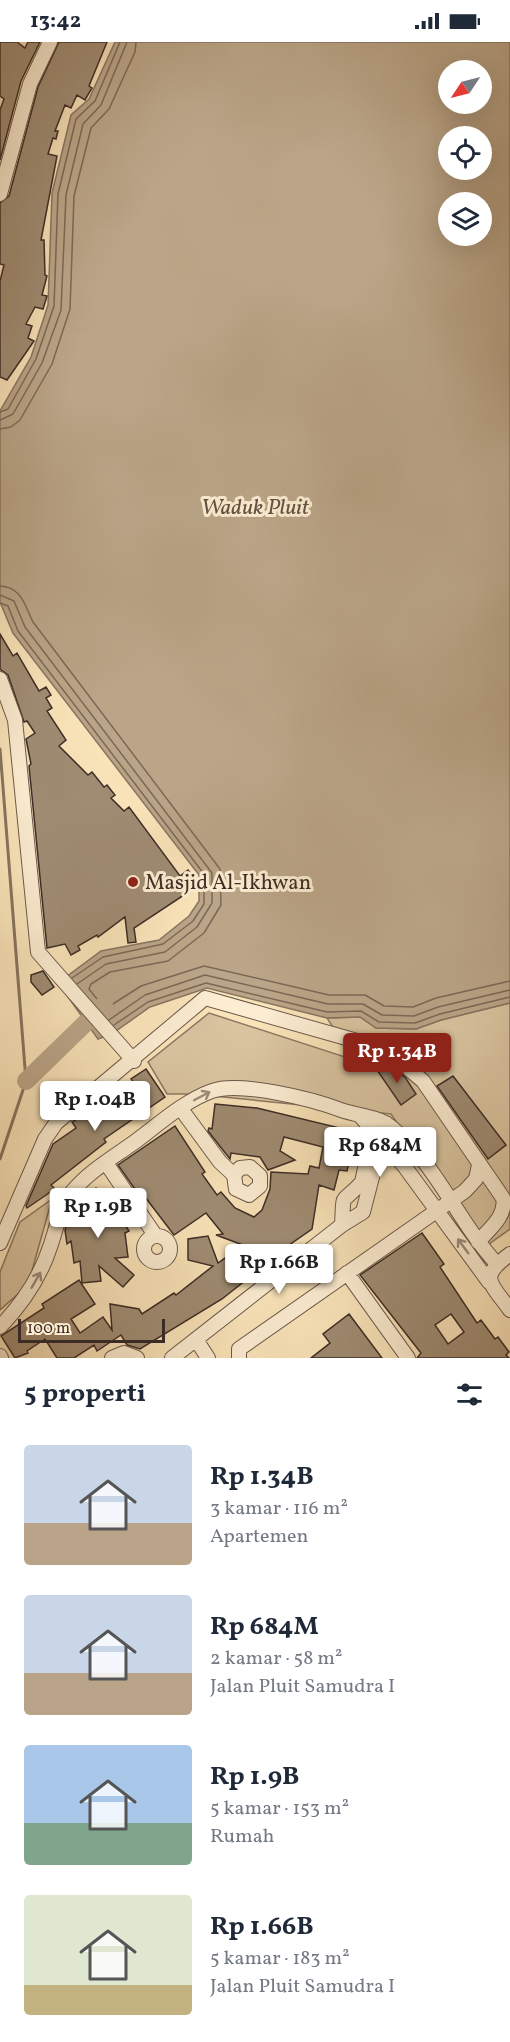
<!DOCTYPE html>
<html lang="id">
<head>
<meta charset="utf-8">
<style>
	body { margin:0; font-family:Vollkorn,serif; background:#f2f2f3; color:#1f2937; height:100vh; display:flex; flex-direction:column; font-size:22px; white-space:nowrap }
	* { box-sizing:border-box; margin:0 }
	p { font-size:20px; color:#747a83 }
	.icon { flex:none; width:33px; height:33px; fill:none; stroke:currentColor; stroke-width:2; stroke-linecap:round; stroke-linejoin:round }
	.map { position:relative; height:1316px; overflow:hidden }
	.panel { display:flex; flex-direction:column; background:#fff; flex:1 }
	.panel>* { flex:none }
	.needle { width:39px; rotate:235deg }
	.buttons { position:absolute; left:438px; top:18px; display:grid; gap:12px }
	.buttons a { display:grid; place-items:center; width:54px; height:54px; border-radius:50%; background:#fff; box-shadow:0 6px 24px #0002; font-size:30px }
	.scale { position:absolute; left:18px; bottom:15px; width:147px; box-sizing:border-box; padding-left:6px; border:3px solid #3d2c26; border-top:0; font-size:16px; line-height:21px; white-space:nowrap; color:#3d2c26; -webkit-text-stroke:4px #fcedd2; paint-order:stroke }
	.price { position:absolute; translate:-50% -51px; padding:0 14px; border-radius:6px; background:#fff; color:#222; font-size:20px; line-height:39px; filter:drop-shadow(0 2px 3px #0008) }
	.price::after { content:''; position:absolute; left:50%; top:36px; width:18px; height:14px; margin-left:-9px; background:inherit; clip-path:polygon(0 0,100% 0,50% 100%) }
	.price.on { background:#8f2418; color:#fff }
	ul { padding:0; list-style:none }
	li { display:flex; align-items:center; gap:18px; height:150px; padding:0 24px }
	li span { display:grid; place-items:center; flex:none; width:168px; height:120px; border-radius:6px; color:#555 }
	li>.icon { margin-inline-start:auto }
	span .icon { width:72px; height:72px; fill:#fffc; stroke-width:1 }
	li b { font-size:26px }
	h2 { display:flex; justify-content:space-between; align-items:center; height:72px; padding:0 24px; font-size:26px }
	.status { display:flex; justify-content:space-between; align-items:center; height:42px; padding:0 30px; background:#fff; direction:ltr }
	.status svg { height:16px; fill:currentColor }
	.map>svg:first-child { display:block }
	.green { fill:#dac5a1; stroke:#8c7864; stroke-width:1.5 }
	.water { fill:#baa588; stroke:#887561; stroke-width:1.5; fill-rule:evenodd }
	.lines { fill:none; stroke-linecap:round; stroke-linejoin:round }
	.shore { stroke:#7c6857; stroke-width:1.5 }
	.stream { stroke:#887561; stroke-width:3 }
	.river { stroke:#baa588; stroke-width:18 }
	.building { fill:#9f8c73; stroke:#3d2c26; stroke-width:1.5; fill-rule:evenodd }
	.minor-casing { stroke:#6c5a4b; stroke-width:16 }
	.minor { stroke:#fcedd2; stroke-width:14 }
	.oneway { stroke:#9c8c7c }
	.poi-dot { fill:#8f2418; stroke:#fcedd2; stroke-width:2 }
	.labels { text-anchor:middle; stroke-width:6; stroke-linejoin:round; paint-order:stroke }
	.poi-label { font-size:21px; fill:#3d2c26; stroke:#fcedd2; text-anchor:start }
	.water-label { font-size:22px; font-style:italic; fill:#625043; stroke:#fcedd2 }
</style>
</head>
<body>
<div class="status"><b>13:42</b><svg viewBox="0 0 49 12"><path d="M0 12V9h3v3zM5 12V6h3v6zM10 12V3h3v9zM15 12V0h3v12zM26 1h20v11H26zM47 4h2v5h-2z"/></svg></div>
<div class="map">
<svg width="510" height="1316" viewBox="0 0 510 1316">
	<rect width="100%" height="100%" fill="#fae4ba"/>
	<filter id="stains"><feTurbulence type="fractalNoise" baseFrequency=".00333" numOctaves="4"/><feColorMatrix values="0 0 0 0 .2 0 0 0 0 .09 0 0 0 0 .02 0 0 0 .5 -.17"/></filter>
	<radialGradient id="worn" r=".72"><stop offset=".6" stop-color="#630" stop-opacity="0"/><stop offset="1" stop-color="#630" stop-opacity=".3"/></radialGradient>
	<path class="green" d="M510,961v226l-28,20 -91,-135 -198,-20h-26l-19,-32 61,-49 145,47 -27,-42 33,-1 16,11 40,1 25,-9z
		M52,1157l-24,86 -28,25v-38l20,-50z"/>
	<path class="water" d="M115,0h395v961l-69,17 -25,9 -40,-1 -16,-11 -33,1 -120,-30 -57,19 -37,26 -15,6 -40,-56 43,-32 58,-11 30,-24 10,-15v-26l-186,-242 -13,-31v-191l31,-54 17,-52 4,-112 19,-78 18,-16zM448,28h34v34h-34zM448,94h34v34h-34zM448,160h34v34h-34z"/>
	<g class="lines">
		<path class="shore" d="M0,370l8,-3 28,-50 18,-53 4,-112 18,-75 19,-18 25,-59
			M0,378l13,-6 29,-51 19,-53 5,-115 17,-71 18,-19 26,-63
			M0,387l11,-2 9,-7 32,-56 18,-55 4,-113 17,-68 18,-19 26,-57 1,-10
			M0,544c22,1 25,20 33,36l187,247 1,36 -17,28 -36,28 -58,11 -19,12 -2,5 16,20 36,-23 63,-20 125,29h36l19,11 29,1 23,-9 74,-17
			M0,553l14,6 11,26 187,246v30l-15,24 -32,25 -59,12 -29,20
			M0,561l8,3 10,25 186,243v30l-11,17 -30,23 -60,13 -31,21
			M109,978l36,-25 60,-20 123,29h35l19,11 32,1 24,-9 72,-17
			M114,983l34,-23 58,-19 121,29 34,-1 18,11 36,1 25,-9 70,-17"/>
		<path class="stream" d="M0,707l26,332 -26,78"/>
		<path class="river" d="M26,1039l78,-76"/>
	</g>
	<path class="building" d="M0,0h17l8,6 3,-6h12l-19,39 -21,79v-50l4,-11 -4,-3z
		M59,0h48l-18,44 3,2 -7,12 -8,-5 -6,13 -6,-3 -10,26h3l-2,8 -3,-1 -5,16 9,2 -16,84h3l1,35 2,1 -5,19 5,1 -4,13 -8,-2 -9,17 6,2 -4,12 6,3 -27,39 -7,-3v-96l4,-16 -4,-1v-61l9,-7 29,-109z
		M0,592l13,22 4,-3 22,38 7,-4 5,8 -5,3 6,10 -5,3 19,29 -7,6 29,29 4,-3 12,15 3,-2 8,10 -4,3 13,13 5,-4 51,69 8,-6 6,8 -9,6 5,7 -56,37 2,14 -8,1 -3,-26 -27,20 -1,-2 -19,11 2,4 -9,5 -6,-11 -18,4 -18,-182 2,-2 -5,-25 9,-6 -8,-12 -3,1 -16,-47 -8,-6z
		M43,929l11,16 -12,8 -11,-13v-7z
		M385,1022l20,13 11,17 -15,11 -24,-35z
		M146,1027l19,28 -61,42 2,3 -55,43 4,4 -28,19 -1,-2 27,-62 23,-16 -4,-6 14,-9 2,3 48,-31 -5,-6z
		M453,1034l53,69 -18,14 -51,-73z
		M215,1062l42,4 95,23 -6,25 4,1 -3,14 -8,-1 -5,20 -15,-5 -7,44 -53,37 1,3 -38,30 -82,50 -13,-4 -6,-10 -24,16 -3,-6 -20,13h-17l-12,-19 -18,12 1,2 -13,5 -14,-22 43,-28 -2,-4 37,-24 16,24 -24,15 9,14 23,-16 9,13 -2,-26 29,5 3,5 32,-21 2,2 37,-29 -25,-6v-21l20,-3 10,27 25,-18 -27,-10 7,-1 -17,-21 -32,22 -32,-42 -3,2 -21,-30 57,-39 30,46 -3,2 15,21 4,-3 14,16 19,9 8,-7 8,-21 1,-17 37,2 2,-8 9,2 4,-21 -39,-10 -4,14 15,9 -27,10 -8,-13 -29,-4 -1,6 -22,-28 1,-3 3,1z
		M96,1146l11,15 3,-1 19,29 -4,2 3,24 -13,1 19,17 -11,12 -24,-21 2,15 -19,2 -2,-22 -6,2 -3,-22 -4,3 -2,-14 4,-13 12,-9 -5,-6z
		M422,1191l22,31 -4,3 37,56 4,-3 14,19 3,-2 11,15 -3,3 3,3h-92l4,-5 -61,-78zM451,1272l13,18 -16,12 -13,-19z
		M349,1272l33,44h-71l19,-15 -7,-9z"/>
	<g class="lines">
		<defs>
			<path id="minor" d="M0,152l30,-110 20,-42
				M0,637l15,41 23,232 96,109
				M181,1067l39,53 14,13 2,14 13,6 11,-9v-10l-10,-9 -10,1 -6,7
				M361,1075l44,50 84,115
				M106,1121l49,72
				M342,1183c2,-37 -2,-18 20,-43l12,-55
				M144 1207a13 13 0 1 1 26 0a13 13 0 1 1-26 0Z
				M0,1201l45,-104 11,-16 149,-125 152,43 41,19 25,21 80,117c4,18 -14,31 -25,44
				M510,1212c-32,24 -20,28 0,56
				M347,1231l61,85
				M0,1285c23,-24 40,-49 50,-80 7,-19 9,-39 22,-55 17,-21 42,-35 64,-51 23,-17 48,-40 76,-50 28,-10 100,8 129,19 17,6 36,6 50,17 45,36 67,95 106,137
				M197,1299l11,17
				M0,1314l1,2
				M112,1316l12,-5 13,5
				M172,1316l170,-133 21,-13 23,-89
				M239,1316v-9l226,-158 11,-12 3,-14"/>
		</defs>
		<use href="#minor" class="minor-casing"/>
		<use href="#minor" class="minor"/>
	</g>
	<defs><path id="oneway-shaft" d="M-6 0H5M1.5-3L5.5 0L1.5 3" fill="none" stroke-width="1.6" stroke-linecap="round" stroke-linejoin="round" transform="scale(1.5)"/></defs>
	<g class="oneway">
		<use href="#oneway-shaft" transform="translate(202 1054) rotate(-28)"/>
		<use href="#oneway-shaft" transform="translate(463 1204) rotate(-126)"/>
		<use href="#oneway-shaft" transform="translate(36 1238) rotate(-60)"/>
	</g>
	<circle class="poi-dot" cx="133" cy="840" r="6"/>
	<g class="labels">
		<g class="poi-label">
			<text x="145" y="847">Masjid Al-Ikhwan</text>
		</g>
		<g class="water-label">
			<text x="255" y="472">Waduk Pluit</text>
		</g>
	</g>
	<rect width="100%" height="100%" filter="url(#stains)"/>
	<rect width="100%" height="100%" fill="url(#worn)"/>
</svg>
<div class="buttons">
<a><svg class="needle" viewBox="-14 -14 28 28"><path d="M0-13l5 13h-10z" fill="#e53935"/><path d="M0 13l5-13h-10z" fill="#747a83"/></svg></a>
<a><svg class="icon" aria-label="locate" viewBox="0 0 24 24"><circle cx="12" cy="12" r="6"/><path d="M12 2v4M12 18v4M2 12h4M18 12h4"/></svg></a>
<a><svg class="icon" aria-label="layers" viewBox="0 0 24 24"><path d="M12 4l9 5-9 5-9-5zM3 14l9 5 9-5"/></svg></a>
</div>
<div class="scale">100 m</div>
<b class="price on" style="left:397px;top:1042px">Rp 1.34B</b>
<b class="price" style="left:95px;top:1090px">Rp 1.04B</b>
<b class="price" style="left:380px;top:1136px">Rp 684M</b>
<b class="price" style="left:98px;top:1197px">Rp 1.9B</b>
<b class="price" style="left:279px;top:1253px">Rp 1.66B</b>
</div>
<section class="panel">
<h2>5 properti<svg class="icon" aria-label="filters" viewBox="0 0 24 24"><path d="M4 7h16M4 17h16"/><circle cx="9" cy="7" r="2"/><circle cx="15" cy="17" r="2"/></svg></h2>
<ul>
<li><span style="background:linear-gradient(#c9d6e8 65%,#b9a48a 0)"><svg class="icon" aria-label="home" viewBox="0 0 24 24"><path d="M3 11l9-7 9 7M6 9v11h12V9"/></svg></span><div><b>Rp 1.34B</b><p>3 kamar · 116 m²</p><p>Apartemen</p></div></li>
<li><span style="background:linear-gradient(#c9d6e8 65%,#b9a48a 0)"><svg class="icon" aria-label="home" viewBox="0 0 24 24"><path d="M3 11l9-7 9 7M6 9v11h12V9"/></svg></span><div><b>Rp 684M</b><p>2 kamar · 58 m²</p><p>Jalan Pluit Samudra I</p></div></li>
<li><span style="background:linear-gradient(#a9c7e8 65%,#7fa58c 0)"><svg class="icon" aria-label="home" viewBox="0 0 24 24"><path d="M3 11l9-7 9 7M6 9v11h12V9"/></svg></span><div><b>Rp 1.9B</b><p>5 kamar · 153 m²</p><p>Rumah</p></div></li>
<li><span style="background:linear-gradient(#dfe7d0 75%,#c2b280 0)"><svg class="icon" aria-label="home" viewBox="0 0 24 24"><path d="M3 11l9-7 9 7M6 9v11h12V9"/></svg></span><div><b>Rp 1.66B</b><p>5 kamar · 183 m²</p><p>Jalan Pluit Samudra I</p></div></li>
</ul>
</section>
</body>
</html>
